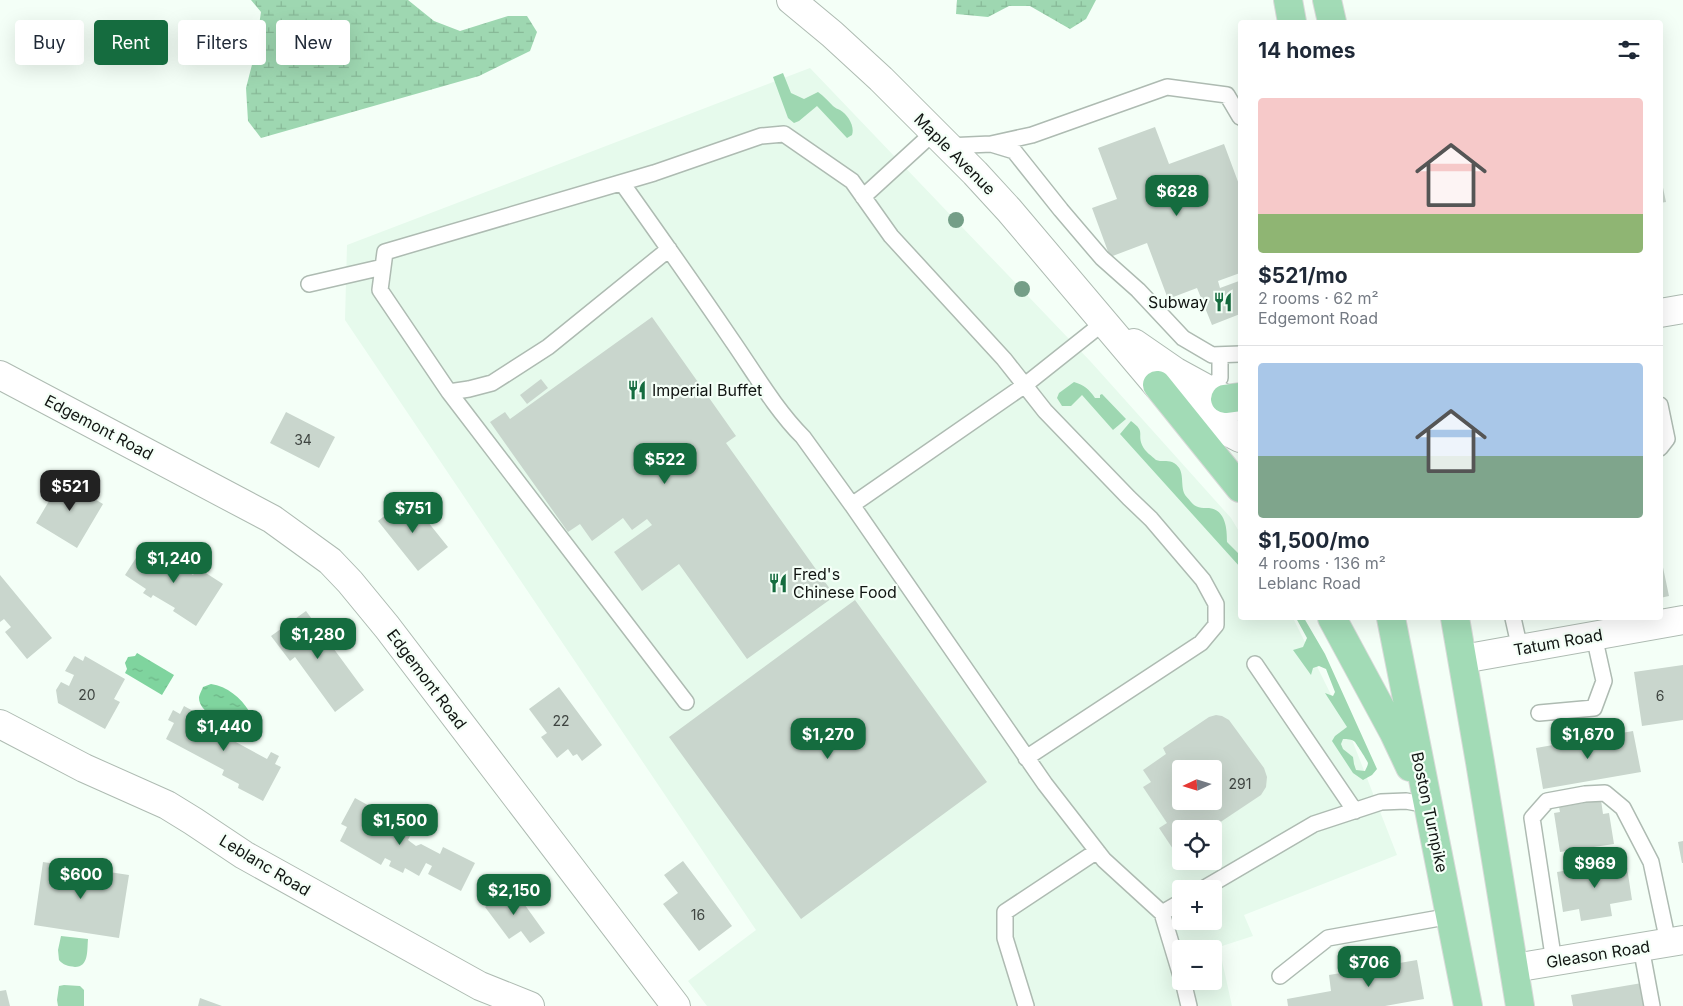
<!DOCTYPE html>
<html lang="en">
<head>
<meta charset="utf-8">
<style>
	body { margin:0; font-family:Inter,sans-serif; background:#f2f2f3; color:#1f2937; height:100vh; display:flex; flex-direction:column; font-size:19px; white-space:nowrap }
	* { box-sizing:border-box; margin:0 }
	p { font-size:16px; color:#747a83 }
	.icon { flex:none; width:28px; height:28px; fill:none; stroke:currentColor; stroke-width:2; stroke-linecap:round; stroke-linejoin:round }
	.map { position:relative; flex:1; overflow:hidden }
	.sheet { position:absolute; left:1238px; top:20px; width:425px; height:600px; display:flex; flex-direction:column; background:#fff; border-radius:5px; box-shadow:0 5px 20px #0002 }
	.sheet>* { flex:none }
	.hud { position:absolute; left:15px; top:20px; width:475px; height:45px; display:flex; gap:10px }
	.needle { width:32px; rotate:266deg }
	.tools { position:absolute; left:1172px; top:760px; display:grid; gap:10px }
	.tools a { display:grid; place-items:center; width:50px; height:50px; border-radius:5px; background:#fff; box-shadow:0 5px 20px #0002; font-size:25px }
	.price { position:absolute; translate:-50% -42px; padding:0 11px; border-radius:10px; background:#156c3f; color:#fff; font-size:16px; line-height:32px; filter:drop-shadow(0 1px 2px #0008) }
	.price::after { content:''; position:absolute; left:50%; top:30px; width:15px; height:11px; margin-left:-8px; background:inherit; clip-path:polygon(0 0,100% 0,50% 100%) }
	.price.selected { background:#222; color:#fff }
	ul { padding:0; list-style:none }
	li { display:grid; align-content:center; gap:10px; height:265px; padding:0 20px }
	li+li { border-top:1px solid #e0e1e3 }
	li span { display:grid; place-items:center; height:155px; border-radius:5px; color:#555 }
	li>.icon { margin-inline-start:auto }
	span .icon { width:90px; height:90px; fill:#fffc; stroke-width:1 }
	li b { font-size:21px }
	h2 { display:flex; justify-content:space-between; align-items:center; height:60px; padding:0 20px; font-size:21px }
	.tag { padding:0 18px; border-radius:5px; background:#fff; box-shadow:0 5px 20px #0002; font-size:18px; line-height:45px }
	.tag.selected { background:#156c3f; color:#fff }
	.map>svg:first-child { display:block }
	.built { fill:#e6faec; fill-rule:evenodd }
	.green { fill:#9ed7b1; fill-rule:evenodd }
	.wetland { fill:url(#wetland-marsh) }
	.water { fill:url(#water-ripples) }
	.building { fill:#c9d6cd; fill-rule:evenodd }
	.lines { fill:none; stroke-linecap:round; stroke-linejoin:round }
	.service-casing { stroke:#aebbb2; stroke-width:18 }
	.minor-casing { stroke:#aebbb2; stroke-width:30 }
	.secondary-casing { stroke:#aebbb2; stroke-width:30 }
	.trunk-casing { stroke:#d9dad9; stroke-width:30 }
	.service { stroke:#fff; stroke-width:15 }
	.minor { stroke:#fff; stroke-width:28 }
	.secondary { stroke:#fff; stroke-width:28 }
	.trunk { stroke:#a2dbb6; stroke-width:28 }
	.tree { fill:#749e87 }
	.labels { text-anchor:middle; stroke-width:4.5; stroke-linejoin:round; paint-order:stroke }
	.number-label { font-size:14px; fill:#3f4541 }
	.street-label { font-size:16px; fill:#111512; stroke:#f4fff7 }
	.poi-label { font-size:16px; fill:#111512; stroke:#f4fff7; text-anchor:start }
</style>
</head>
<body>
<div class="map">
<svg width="1683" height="1006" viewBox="0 0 1683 1006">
	<defs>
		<pattern id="wetland-marsh" width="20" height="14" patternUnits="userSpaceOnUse" patternTransform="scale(1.25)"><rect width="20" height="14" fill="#9ed7b1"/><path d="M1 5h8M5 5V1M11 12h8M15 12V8" fill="none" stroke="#87b897"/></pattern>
		<pattern id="water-ripples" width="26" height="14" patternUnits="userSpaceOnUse" patternTransform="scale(1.25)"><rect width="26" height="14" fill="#7fd49e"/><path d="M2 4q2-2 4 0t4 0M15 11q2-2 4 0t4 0" fill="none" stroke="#6db587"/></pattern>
	</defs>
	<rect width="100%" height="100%" fill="#f4fff7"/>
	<path class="built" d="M810,68l281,294 140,156 9,15v85h53l54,109 50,128 -153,60 9,21 -34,11 13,59h-525l-19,-25 68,-51 -411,-610 2,-75zM1181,769h33v32h-33zM1181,829h33v32h-33zM1181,889h33v32h-33zM1181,949h33v32h-33z"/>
	<path class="green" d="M783,73l8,20 13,6 14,-7c6,4 10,9 15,14 2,2 5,3 7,4 8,5 15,16 12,25l-5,3 -30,-32 -18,15 -5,2 -6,-5 -15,-41z
		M1074,382c10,3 15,7 21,16h5v-3l2,-1 24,25 -13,11 -31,-35 -11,11h-9l-5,-8 2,-5z
		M1131,421c15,11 6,12 11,24 3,7 10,11 14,15 5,2 11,0 16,2 14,7 8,19 12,31 1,3 5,6 7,9 5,6 10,6 18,6 17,2 18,21 18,34l13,13v12l-120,-133z
		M1296,618h8l21,36 52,115 -5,6 -9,5 -10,-7 -21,-32 3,-5 12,-9 -22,-34 8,3 2,-4 -9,-23 -7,-3 -6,2 -2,7 -18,-25 10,-3 4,-9zM1343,739c4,0 9,0 12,3 2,3 12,18 13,21 0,3 -2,5 -3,8l-9,-1 -2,-6 -1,-7 -10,-8 -2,-5z
		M61,936l27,3c-1,11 1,28 -13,28 -7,-1 -12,-2 -16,-7l-1,-10z
		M64,985l16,1 4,4v16h-26l-1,-6 2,-14z"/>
	<path class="wetland" d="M251,0h157l26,21 26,10 48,-15h19l10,16 -7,19 -51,25 -218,62 -13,-17 -2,-33 9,-35 6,-41z
		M957,0h139l-10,19 -16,10 -40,-23h-21l-21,11 -32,-3z"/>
	<path class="water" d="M137,653l37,22 -12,20 -37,-22 2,-4 -2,-6 3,-6 7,-1z
		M211,684c16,2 30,14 38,27l-7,11c-1,0 -8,2 -8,2 -12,-1 -35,-12 -35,-26 0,-3 3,-8 4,-11z"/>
	<path class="building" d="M1155,127l14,37 55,-20 16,43v86l-22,8 2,7 19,-7 1,33 -28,11 -15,-37 -29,11 -21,-56 -37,14 -18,-49 25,-9 -19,-51z
		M1660,173l6,29 -6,1z
		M652,317l84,119 -10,7 109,153 -88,63 -68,-95 -37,27 -28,-39 38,-27 -5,-6 -15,11 -9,-12 -31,23 -12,-17 -12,8 -78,-110 15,-10 5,7z
		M541,379l7,9 -21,16 -7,-9z
		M286,412l49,25 -16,31 -49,-25z
		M65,474l21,12 -3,6 20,12 -26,44 -41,-25z
		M408,497l40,50 -30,24 -40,-50z
		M145,544l48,31 5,-7 25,16 -27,42 -23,-15 2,-3 -22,-13 -2,3 -8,-5 3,-4 -21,-14z
		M1660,553l9,43 -9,2z
		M0,575l52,63 -25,21 -22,-27 6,-5 -7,-8 -4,3z
		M855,600l132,182 -186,137 -132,-182z
		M306,611l58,79 -29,22 -40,-55 -5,4 -19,-25z
		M74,656l9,5 2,-5 40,23 -11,20 6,3 -15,27 -47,-26 -2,-13 5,-8 8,4 5,-11 -9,-4z
		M1683,665v55l-41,6 -8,-54z
		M559,687l43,58 -20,16 -5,-7 -4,2 -5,-7 -11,9 -16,-21 6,-4 -18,-24z
		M184,706l53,29 -3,6 33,18 4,-7 8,4 -4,8 6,3 -18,34 -25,-13 1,-4 -17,-9 2,-5 -58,-31 8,-16 -6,-3 5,-10 7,4z
		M1216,715l6,1 7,4 35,48 3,9 -1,10 -5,8 -51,34h-29v19l-6,4 -16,-24 8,-5 -24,-36 8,-5 -8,-12 23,-16 -3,-6 46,-31zM1181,769h33v32h-33z
		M1633,731l8,41 -98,17 -7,-41z
		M355,798l58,32 -5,10 8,6 5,-2 19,10 3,-7 32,16 -14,28 -33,-17 4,-8 -6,-3 -7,13 -14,-8 -2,5 -14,-7 2,-5 -6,-3 -4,7 -41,-24 7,-14 -6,-3z
		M1601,800l2,14 6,-1 5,31 -54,8 -6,-39 6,-1 -1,-5z
		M1683,841v22h-1l-4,-21z
		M683,861l49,65 -33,25 -36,-47 15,-11 -14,-18z
		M1626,861l6,39 -22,4 2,12 -31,5 -2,-12 -16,3 -6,-40z
		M43,862l86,13 -10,63 -85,-13z
		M512,887l33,46 -15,10 -9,-12 -12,8 -24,-32z
		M1417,960l7,39 -39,7h-97l-1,-7 44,-8 -2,-16z
		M1642,983l4,23h-73l-2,-11z
		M6,990l4,16h-10v-15z
		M200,998l22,8h-24z"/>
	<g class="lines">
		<defs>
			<path id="service" d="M991,144l23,7 47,59 41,48 36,32 45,48 29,17 28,-1
				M947,146l44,-2 41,-9 135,-48 60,8 13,22
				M622,183c37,52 73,103 109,156 23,33 44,70 72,98l49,68 173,-120 78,-62
				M863,197l70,-64
				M669,249l-121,98 -56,36 -23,6 -20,3 -69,-102 5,-38 269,-79 107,-37 23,-2 68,47 39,55 113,123 41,52 84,87 22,21 52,61 13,24v21l-15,18 -175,115
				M309,284l74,-17
				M1200,385l15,-2 5,-5v-23
				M449,392l237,310
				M1660,405l7,34 -7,9
				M852,505l193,279 59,76 58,53 19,63
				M1513,618l7,31
				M1255,664l100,147
				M1539,713l55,-5 10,-27 -10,-45
				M1203,889l111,-65 67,-22 25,-1 22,4
				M1162,913l19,-11
				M1641,947l11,59
				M1554,962l-22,-144 15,-17 38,-7 20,-1 18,15 28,54 17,80
				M1280,976l48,-38 123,-22
				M1183,981l6,25
				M1026,1006l-21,-68v-26l92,-61"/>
			<path id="minor" d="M1660,313l23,-4
				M0,375l272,144 58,42 20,21 37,45 289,379
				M1463,659l220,-39
				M0,724l84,44 83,37 26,16 51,34 236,131 50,20
				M1514,968l169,-28"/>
			<path id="secondary" d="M791,0l41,34 49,45 94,94 34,37 148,175 41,31 42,22
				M1134,343l42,29 64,35"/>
			<path id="trunk" d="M1288,0l4,22
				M1327,0l5,22
				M1157,385l83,103
				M1225,399l15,-2
				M1332,618l62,115 16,34
				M1391,618l77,388
				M1455,618l25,144 40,244"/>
		</defs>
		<use href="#service" class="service-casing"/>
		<use href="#minor" class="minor-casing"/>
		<use href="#secondary" class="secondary-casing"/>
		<use href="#trunk" class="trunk-casing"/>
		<use href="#service" class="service"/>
		<use href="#minor" class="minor"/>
		<use href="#secondary" class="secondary"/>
		<use href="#trunk" class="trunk"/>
	</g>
	<g class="tree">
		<circle cx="956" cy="220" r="8"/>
		<circle cx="1022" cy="289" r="8"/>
	</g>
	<defs>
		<symbol id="restaurant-bare" viewBox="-9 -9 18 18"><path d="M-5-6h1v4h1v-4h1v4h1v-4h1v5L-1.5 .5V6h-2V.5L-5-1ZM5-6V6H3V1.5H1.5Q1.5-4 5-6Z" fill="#156c3f" stroke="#f4fff7" stroke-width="2.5" paint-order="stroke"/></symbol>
	</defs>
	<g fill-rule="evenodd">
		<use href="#restaurant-bare" x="1209" y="288" width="28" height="28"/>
		<use href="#restaurant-bare" x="623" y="376" width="28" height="28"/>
		<use href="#restaurant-bare" x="764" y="569" width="28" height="28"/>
	</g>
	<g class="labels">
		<g class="number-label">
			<text x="303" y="445">34</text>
			<text x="87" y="700">20</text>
			<text x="1660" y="701">6</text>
			<text x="561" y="726">22</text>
			<text x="1240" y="789">291</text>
			<text x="698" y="920">16</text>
		</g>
		<g class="street-label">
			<text transform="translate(955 154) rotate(45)" y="6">Maple Avenue</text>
			<text transform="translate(99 427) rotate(28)" y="6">Edgemont Road</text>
			<text transform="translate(1558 642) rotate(-10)" y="6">Tatum Road</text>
			<text transform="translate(427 679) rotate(53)" y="6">Edgemont Road</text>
			<text transform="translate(1430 812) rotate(78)" y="6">Boston Turnpike</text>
			<text transform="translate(265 865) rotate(31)" y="6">Leblanc Road</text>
			<text transform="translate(1598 954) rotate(-9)" y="6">Gleason Road</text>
		</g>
		<g class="poi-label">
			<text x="1208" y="308" text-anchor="end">Subway</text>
			<text x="652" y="396">Imperial Buffet</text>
			<text x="793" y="580">Fred's<tspan x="793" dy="18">Chinese Food</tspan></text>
		</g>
	</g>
</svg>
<div class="tools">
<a><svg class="needle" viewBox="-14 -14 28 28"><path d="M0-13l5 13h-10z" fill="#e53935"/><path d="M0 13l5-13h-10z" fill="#747a83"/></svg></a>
<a><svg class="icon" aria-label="locate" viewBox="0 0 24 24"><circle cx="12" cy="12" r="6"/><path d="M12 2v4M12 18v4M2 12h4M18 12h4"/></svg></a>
<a>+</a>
<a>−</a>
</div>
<b class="price" style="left:1177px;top:217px">$628</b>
<b class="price" style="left:665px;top:485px">$522</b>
<b class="price selected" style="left:70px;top:512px">$521</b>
<b class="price" style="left:413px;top:534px">$751</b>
<b class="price" style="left:174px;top:584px">$1,240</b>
<b class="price" style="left:318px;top:660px">$1,280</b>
<b class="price" style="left:224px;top:752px">$1,440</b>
<b class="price" style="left:828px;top:760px">$1,270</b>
<b class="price" style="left:1588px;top:760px">$1,670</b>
<b class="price" style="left:400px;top:846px">$1,500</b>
<b class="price" style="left:1595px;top:889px">$969</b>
<b class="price" style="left:81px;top:900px">$600</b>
<b class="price" style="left:514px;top:916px">$2,150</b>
<b class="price" style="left:1369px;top:988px">$706</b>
<div class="hud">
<a class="tag">Buy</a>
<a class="tag selected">Rent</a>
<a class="tag">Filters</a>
<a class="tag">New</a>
</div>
<section class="sheet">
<h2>14 homes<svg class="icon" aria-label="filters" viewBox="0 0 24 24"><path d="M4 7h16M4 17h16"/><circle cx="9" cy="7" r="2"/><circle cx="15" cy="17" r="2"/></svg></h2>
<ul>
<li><span style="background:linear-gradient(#f6c9c9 75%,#8fb573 0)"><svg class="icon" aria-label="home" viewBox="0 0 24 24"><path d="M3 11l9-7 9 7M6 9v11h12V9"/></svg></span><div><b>$521/mo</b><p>2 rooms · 62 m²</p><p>Edgemont Road</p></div></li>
<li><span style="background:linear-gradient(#a9c7e8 60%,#7fa58c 0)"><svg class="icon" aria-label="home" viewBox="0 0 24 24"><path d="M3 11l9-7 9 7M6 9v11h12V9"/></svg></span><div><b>$1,500/mo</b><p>4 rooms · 136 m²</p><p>Leblanc Road</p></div></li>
</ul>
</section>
</div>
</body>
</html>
